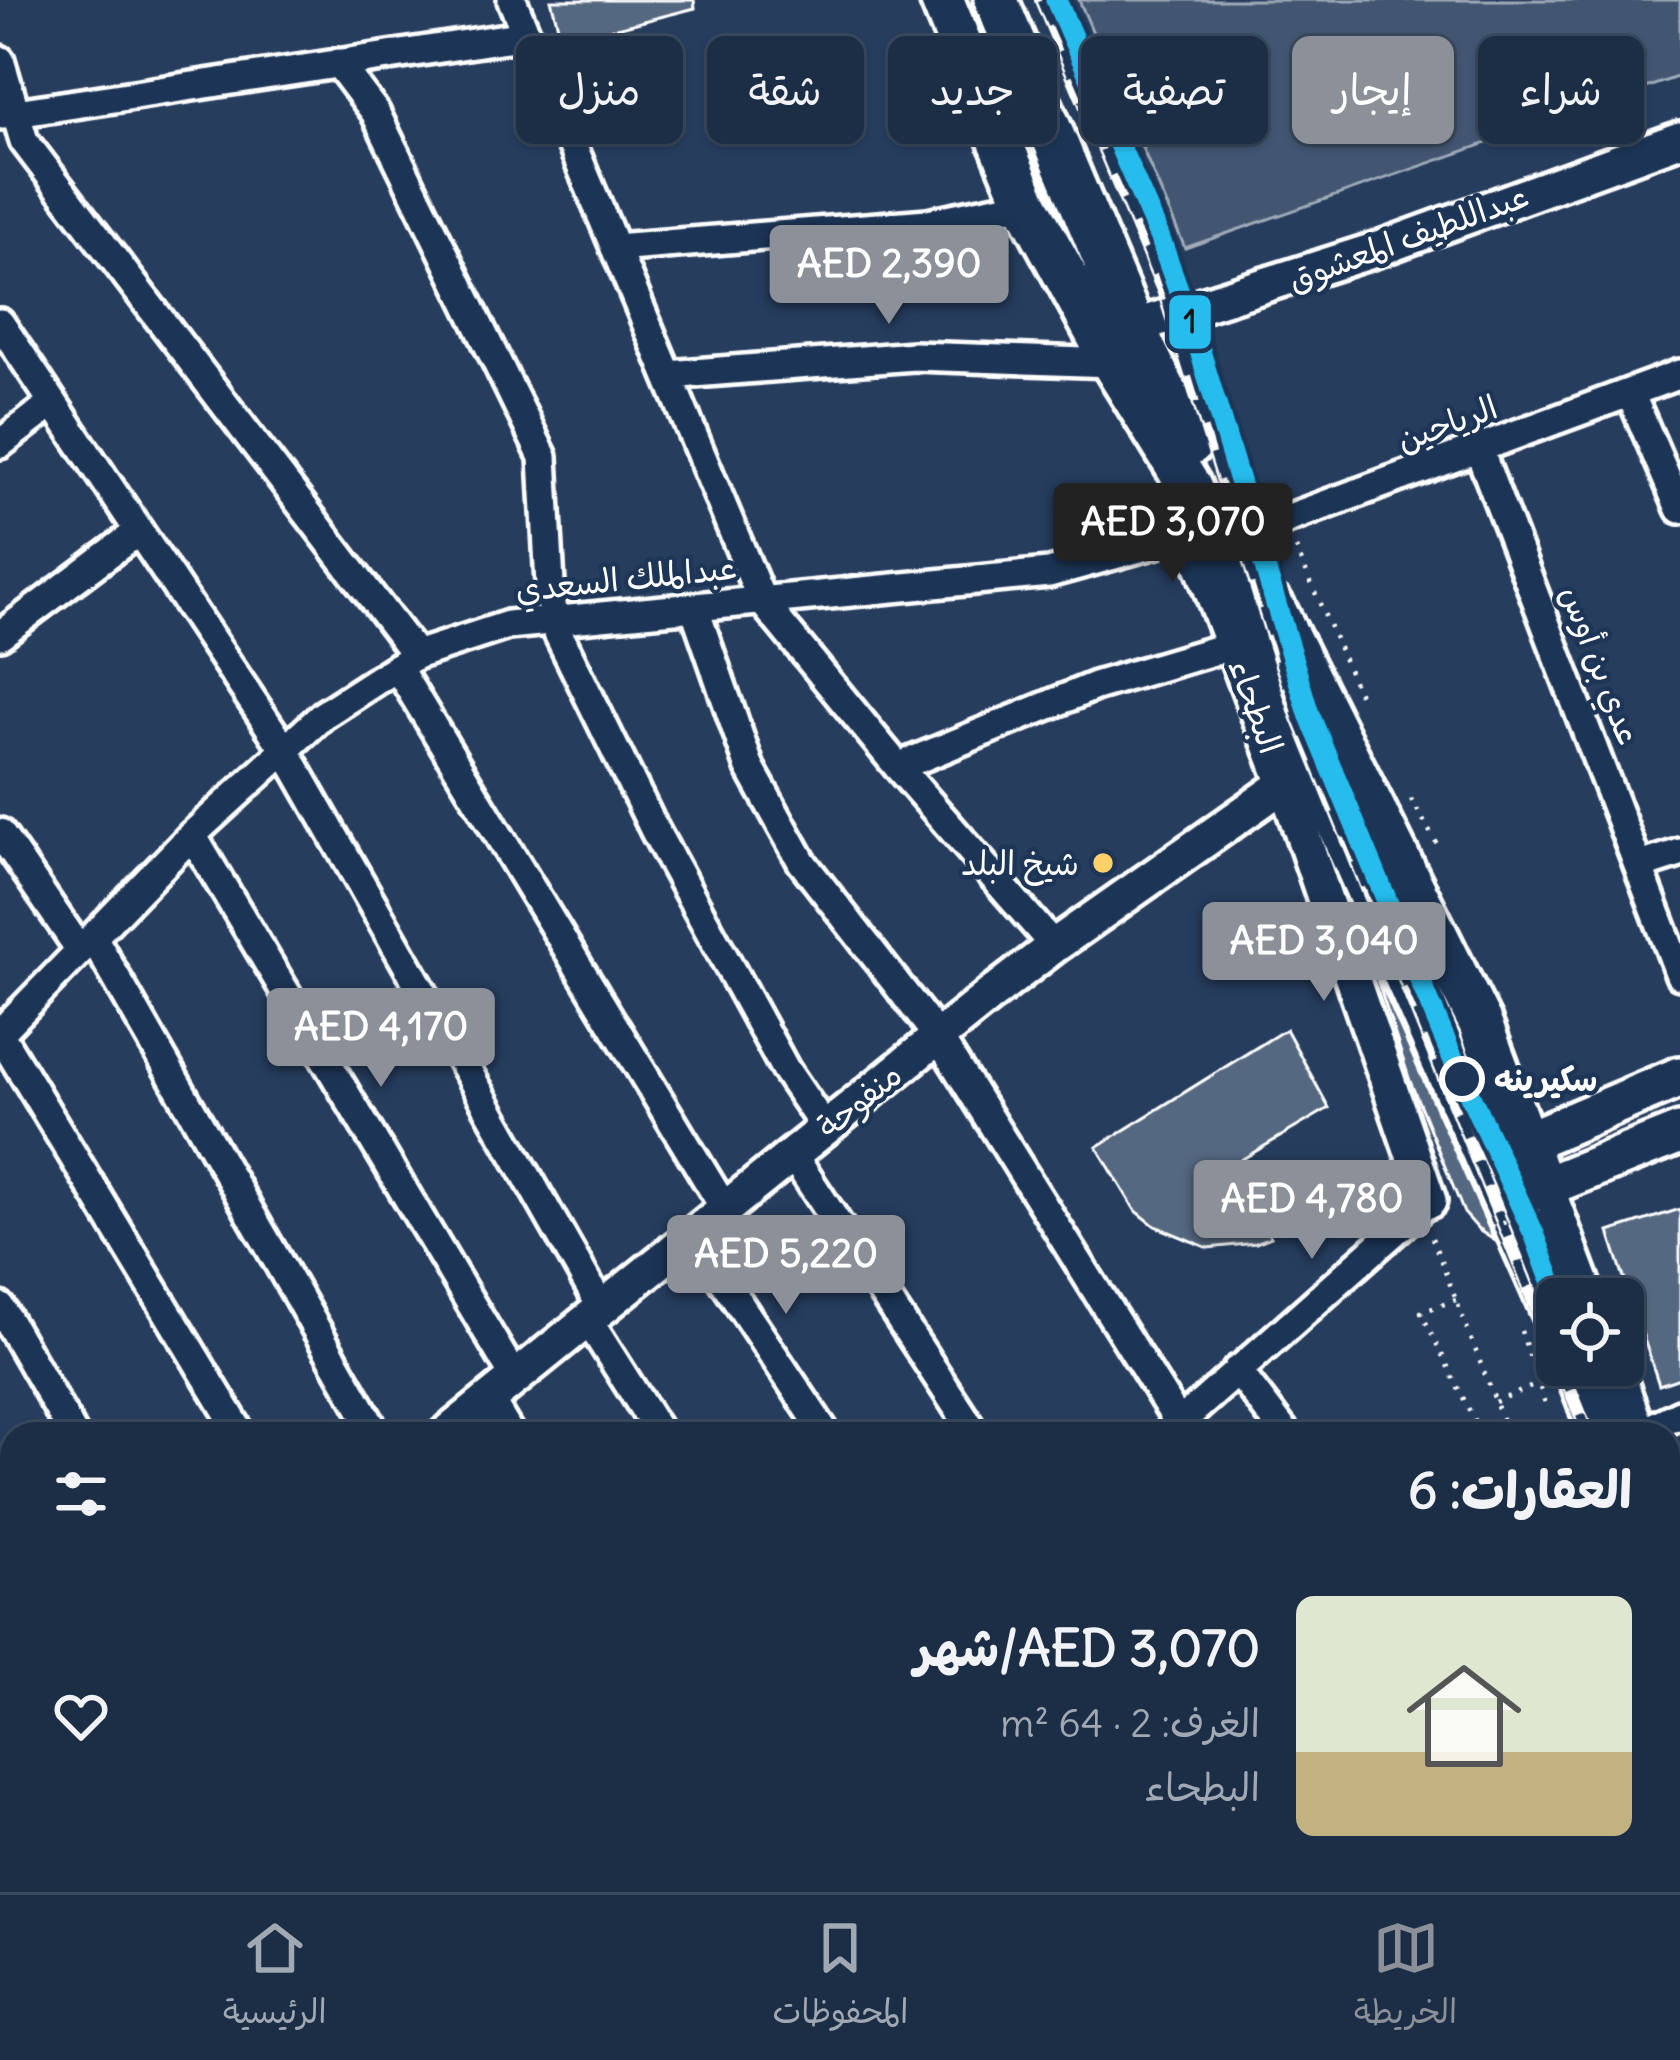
<!DOCTYPE html>
<html lang="ar">
<head>
<meta charset="utf-8">
<style>
	body { margin:0; font-family:Delius,"Playpen Sans Arabic",sans-serif; background:#293a51; color:#f1f3f6; direction:rtl; height:100vh; display:flex; flex-direction:column; font-size:45px; white-space:nowrap }
	* { box-sizing:border-box; margin:0 }
	p { font-size:39px; color:#a0a8b3 }
	.icon { flex:none; width:66px; height:66px; fill:none; stroke:currentColor; stroke-width:2; stroke-linecap:round; stroke-linejoin:round }
	.map { position:relative; flex:1; overflow:hidden; direction:ltr }
	.details { position:absolute; left:0px; top:1422px; width:1680px; height:471px; display:flex; flex-direction:column; background:#1c2e46; border-radius:36px 36px 0 0; box-shadow:0 3px 9px #0004,0 0 0 3px #3a4a5f; direction:rtl }
	.details>* { flex:none }
	.hud { position:absolute; left:36px; top:36px; width:1608px; height:108px; direction:rtl; display:flex; gap:24px }
	.tools { position:absolute; left:1536px; top:1278px; display:grid; gap:24px }
	.tools a { display:grid; place-items:center; width:108px; height:108px; border-radius:18px; background:#1c2e46; box-shadow:0 3px 9px #0004,0 0 0 3px #3a4a5f; font-size:60px }
	.price { position:absolute; translate:-50% -102px; padding:0 27px; border-radius:12px; background:#8c9099; color:#fff; font-size:39px; line-height:78px; filter:drop-shadow(0 3px 6px #0008) }
	.price::after { content:''; position:absolute; left:50%; top:72px; width:36px; height:27px; margin-left:-18px; background:inherit; clip-path:polygon(0 0,100% 0,50% 100%) }
	.price.active { background:#222; color:#fff }
	ul { padding:0; list-style:none }
	li { display:flex; align-items:center; gap:36px; height:300px; padding:0 48px }
	li+li { border-top:3px solid #3a4a5f }
	li span { display:grid; place-items:center; flex:none; width:336px; height:240px; border-radius:18px; color:#555 }
	li>.icon { margin-inline-start:auto }
	span .icon { width:144px; height:144px; fill:#fffc; stroke-width:1 }
	li b { font-size:51px }
	h2 { display:flex; justify-content:space-between; align-items:center; height:144px; padding:0 48px; font-size:51px }
	.pill { padding:0 42px; border-radius:18px; background:#1c2e46; box-shadow:0 3px 9px #0004,0 0 0 3px #3a4a5f; font-size:42px; line-height:108px }
	.pill.active { background:#8c9099; color:#fff }
	.menu { display:flex; justify-content:space-around; align-items:center; height:168px; border-top:3px solid #3a4a5f; background:#1c2e46; font-size:33px; color:#a0a8b3 }
	.menu a { display:grid; justify-items:center; gap:6px }
	.menu .active { color:#8c9099 }
	.map>svg:first-child { display:block }
	.green { fill:#425672; stroke:#a0aab8; stroke-width:3 }
	.building { fill:#556781; stroke:#fff; stroke-width:3 }
	.lines { fill:none; stroke-linecap:round; stroke-linejoin:round }
	.minor-casing { stroke:#fff; stroke-width:36 }
	.tertiary-casing { stroke:#fff; stroke-width:42 }
	.secondary-casing { stroke:#fff; stroke-width:48 }
	.primary-casing { stroke:#fff; stroke-width:51 }
	.path { stroke:#fff; stroke-width:4.5; stroke-dasharray:3 9; stroke-linecap:butt }
	.minor { stroke:#1d3557; stroke-width:27 }
	.tertiary { stroke:#1d3557; stroke-width:33 }
	.secondary { stroke:#1d3557; stroke-width:39 }
	.primary { stroke:#1d3557; stroke-width:42 }
	.rail-casing { stroke:#fff; stroke-width:14 }
	.rail { stroke:#1d3557; stroke-width:9; stroke-dasharray:27; stroke-linecap:butt }
	.path-bridge { stroke:#fff; stroke-width:4.5; stroke-dasharray:3 9; stroke-linecap:butt }
	.metro-1-casing { stroke:#1d3557; stroke-width:30 }
	.metro-1 { stroke:#26bdee; stroke-width:21 }
	.poi-dot { fill:#ffd166; stroke:#1d3557; stroke-width:4.5 }
	.stop-dot { fill:#1d3557; stroke:#fff; stroke-width:6 }
	.labels { text-anchor:middle; stroke-width:9; stroke-linejoin:round; paint-order:stroke }
	.street-label { font-size:33px; fill:#fff; stroke:#1d3557 }
	.poi-label { font-size:33px; fill:#fff; stroke:#1d3557; text-anchor:end }
	.stop-label { font-size:33px; font-weight:bold; fill:#fff; stroke:#1d3557; text-anchor:start }
	.line-badge { stroke:#1d3557; stroke-width:4.5 }
	.pale-badge-label { font-size:33px; text-anchor:middle; font-weight:bold; fill:#111 }
</style>
</head>
<body>
<div class="map">
<svg width="1680" height="1892" viewBox="0 0 1680 1892">
	<rect width="100%" height="100%" fill="#263d5e"/>
	<filter id="ink" filterUnits="userSpaceOnUse"><feTurbulence type="fractalNoise" baseFrequency=".00833" numOctaves="2"/><feDisplacementMap in="SourceGraphic" scale="24" xChannelSelector="R" yChannelSelector="G"/><feConvolveMatrix kernelMatrix="1 2 1 2 8 2 1 2 1" color-interpolation-filters="sRGB"/></filter>
	<g filter="url(#ink)">
		<path class="green" d="M1079,0h601v76l-495,172z"/>
		<path class="building" d="M551,0h143l1,8 -133,34z
			M1372,964l122,276 -14,-9 -16,-18 -54,-132z
			M1286,1029l43,79 -100,59 42,70 -15,6 -48,5 -53,-22 -20,-16 -38,-63z
			M1680,1209v169l-21,7 -50,-153z"/>
		<g class="lines">
			<defs>
				<path id="minor" d="M512,0l250,601 136,166 156,179
					M0,60l24,81 392,514
					M338,63l37,49 168,345 9,164 103,210 130,238 40,59
					M3,115l523,-80
					M615,248l313,-25 98,-20
					M0,323l285,427 317,558
					M668,375l246,-19 199,7
					M1630,393l50,116
					M0,444l53,-41
					M1479,450l201,525
					M1238,537l442,-163
					M694,607l56,161 52,94 136,175 241,386
					M0,635l139,-104
					M397,667l328,542
					M898,767l197,-81 138,-41
					M0,833l80,117
					M192,835l323,543
					M1640,866l40,-13
					M93,937l283,497
					M0,1033l192,-198 93,-85 38,-35 93,-60 92,-30 541,-52 141,-39
					M0,1035l241,399
					M792,1154l183,280
					M693,1235l133,199
					M0,1307l73,127
					M588,1320l72,114
					M1237,1370l49,64
					M489,1399l21,35
					M1167,1434l262,-233
					M1639,1434l41,-20
					M0,1626l12,20
					M143,1881l6,11
					M318,1881l7,11
					M471,1881l8,11
					M648,1881l8,11
					M878,1881l9,11
					M1123,1881l7,11
					M722,1892l10,-11
					M1296,1892l8,-11"/>
				<path id="tertiary" d="M1133,327l248,-79 299,-109
					M1195,547l90,237 144,417
					M446,1434l543,-438 65,-50 231,-162
					M0,1795l12,-10"/>
				<path id="secondary" d="M1497,1154l183,-77
					M1516,1198l164,-65"/>
				<path id="primary" d="M942,0l84,203 87,160 76,123 368,833
					M996,0l137,327 58,116
					M1273,607l207,416 104,276
					M1575,1365l27,69
					M1609,1365l25,69
					M1668,1527l12,33
					M1668,1614l12,33"/>
			</defs>
			<use href="#minor" class="minor-casing"/>
			<use href="#tertiary" class="tertiary-casing"/>
			<use href="#secondary" class="secondary-casing"/>
			<use href="#primary" class="primary-casing"/>
			<path class="path" d="M1296,548l64,149
				M1411,799l26,45 -5,6
				M1432,1238l76,196
				M1456,1300l-35,12 60,122
				M1521,1331l24,72
				M1495,1402l43,-18
				M1668,1481l1,3"/>
			<use href="#minor" class="minor"/>
			<use href="#tertiary" class="tertiary"/>
			<use href="#secondary" class="secondary"/>
			<use href="#primary" class="primary"/>
			<defs>
				<path id="rail" d="M1041,0l122,290 133,423 261,645
					M1560,1365l28,69
					M1668,1637l12,32"/>
			</defs>
			<use href="#rail" class="rail-casing"/>
			<use href="#rail" class="rail"/>
			<path class="path-bridge" d="M1480,1231l61,-21"/>
			<defs>
				<path id="metro-1" d="M1056,0l103,236 39,108 111,370 141,338 85,184 23,63"/>
			</defs>
			<use href="#metro-1" class="metro-1-casing"/>
			<use href="#metro-1" class="metro-1"/>
		</g>
	</g>
	<circle class="poi-dot" cx="1103" cy="863" r="12"/>
	<circle class="stop-dot" cx="1462" cy="1079" r="20"/>
	<g class="labels">
		<g class="street-label">
			<text transform="translate(1408 237) rotate(-20)" y="12">عبداللطيف المعشوق</text>
			<text transform="translate(1447 423) rotate(-20)" y="12">الرياحين</text>
			<text transform="translate(626 578) rotate(-6)" y="12">عبدالملك السعدي</text>
			<text transform="translate(1601 665) rotate(69)" y="12">عدي بن أوس</text>
			<text transform="translate(1256 706) rotate(70)" y="12">البطحاء</text>
			<text transform="translate(859 1100) rotate(-39)" y="12">منفوحة</text>
		</g>
		<g class="poi-label">
			<text x="1079" y="875">شيخ البلد</text>
		</g>
		<g class="stop-label">
			<text x="1494" y="1091">سكيرينه</text>
		</g>
	</g>
	<rect class="line-badge" x="1167" y="293" width="46" height="58" rx="12" fill="#26bdee"/>
	<g class="pale-badge-label">
		<text x="1190" y="333">1</text>
	</g>
</svg>
<div class="tools">
<a><svg class="icon" aria-label="locate" viewBox="0 0 24 24"><circle cx="12" cy="12" r="6"/><path d="M12 2v4M12 18v4M2 12h4M18 12h4"/></svg></a>
</div>
<b class="price" style="left:889px;top:327px">AED 2,390</b>
<b class="price active" style="left:1173px;top:585px">AED 3,070</b>
<b class="price" style="left:1324px;top:1004px">AED 3,040</b>
<b class="price" style="left:381px;top:1090px">AED 4,170</b>
<b class="price" style="left:1312px;top:1262px">AED 4,780</b>
<b class="price" style="left:786px;top:1317px">AED 5,220</b>
<div class="hud">
<a class="pill">شراء</a>
<a class="pill active">إيجار</a>
<a class="pill">تصفية</a>
<a class="pill">جديد</a>
<a class="pill">شقة</a>
<a class="pill">منزل</a>
</div>
<section class="details">
<h2>العقارات: 6<svg class="icon" aria-label="filters" viewBox="0 0 24 24"><path d="M4 7h16M4 17h16"/><circle cx="9" cy="7" r="2"/><circle cx="15" cy="17" r="2"/></svg></h2>
<ul>
<li><span style="background:linear-gradient(#dfe7d0 65%,#c2b280 0)"><svg class="icon" aria-label="home" viewBox="0 0 24 24"><path d="M3 11l9-7 9 7M6 9v11h12V9"/></svg></span><div><b>AED 3,070/شهر</b><p>الغرف: 2 · 64 m²</p><p>البطحاء</p></div><svg class="icon" aria-label="heart" viewBox="0 0 24 24"><path d="M12 20l-8-8c-3-5 5-10 8-4 3-6 11-1 8 4z"/></svg></li>
</ul>
</section>
</div>
<nav class="menu">
<a class="active"><svg class="icon" aria-label="map" viewBox="0 0 24 24"><path d="M3 6l6-2 6 2 6-2v14l-6 2-6-2-6 2zM9 4v14M15 6v14"/></svg>الخريطة</a>
<a><svg class="icon" aria-label="saved" viewBox="0 0 24 24"><path d="M7 4h10v16l-5-4-5 4z"/></svg>المحفوظات</a>
<a><svg class="icon" aria-label="home" viewBox="0 0 24 24"><path d="M3 11l9-7 9 7M6 9v11h12V9"/></svg>الرئيسية</a>
</nav>
</body>
</html>
